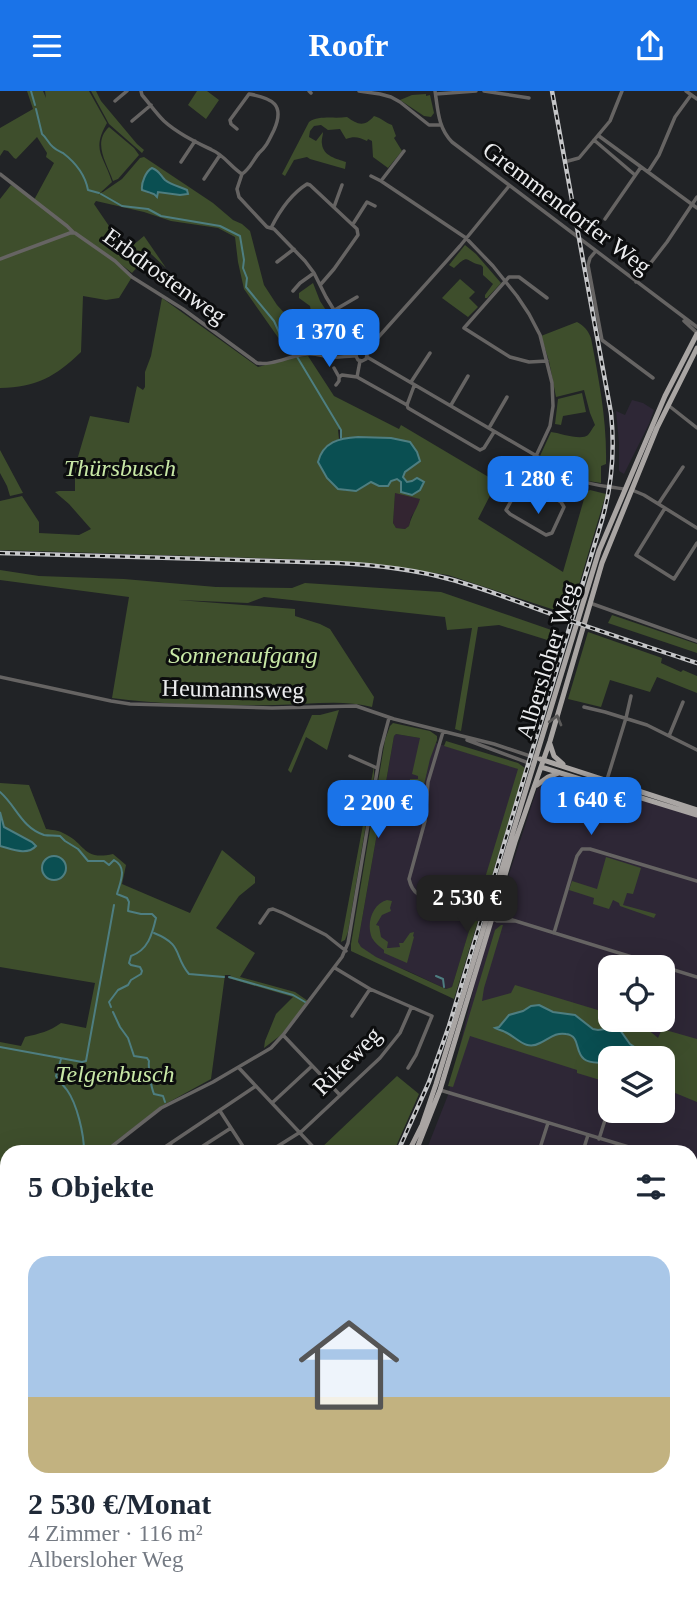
<!DOCTYPE html>
<html lang="de">
<head>
<meta charset="utf-8">
<style>
	body { margin:0; font-family:Georgia,serif; background:#f6f6f7; color:#1f2937; height:100vh; display:flex; flex-direction:column; font-size:26px; white-space:nowrap }
	* { box-sizing:border-box; margin:0 }
	p { font-size:23px; color:#747a83 }
	.icon { flex:none; width:38px; height:38px; fill:none; stroke:currentColor; stroke-width:2; stroke-linecap:round; stroke-linejoin:round }
	.map { position:relative; flex:1; overflow:hidden }
	.side { position:absolute; left:0px; top:1054px; width:698px; height:471px; display:flex; flex-direction:column; background:#fff; border-radius:21px 21px 0 0; box-shadow:0 7px 28px #0002 }
	.side>* { flex:none }
	.fabs { position:absolute; left:598px; top:864px; display:grid; gap:14px }
	.fabs a { display:grid; place-items:center; width:77px; height:77px; border-radius:14px; background:#fff; box-shadow:0 7px 28px #0002; font-size:35px }
	.price { position:absolute; translate:-50% -60px; padding:0 16px; border-radius:14px; background:#1a73e8; color:#fff; font-size:23px; line-height:46px; filter:drop-shadow(0 2px 4px #0008) }
	.price::after { content:''; position:absolute; left:50%; top:42px; width:21px; height:16px; margin-left:-10px; background:inherit; clip-path:polygon(0 0,100% 0,50% 100%) }
	.price.current { background:#222; color:#fff }
	ul { padding:0; list-style:none }
	li { display:grid; align-content:center; gap:14px; height:371px; padding:0 28px }
	li span { display:grid; place-items:center; height:217px; border-radius:21px; color:#555 }
	li>.icon { margin-inline-start:auto }
	span .icon { width:126px; height:126px; fill:#fffc; stroke-width:1 }
	li b { font-size:30px }
	h2 { display:flex; justify-content:space-between; align-items:center; height:84px; padding:0 28px; font-size:30px }
	header { display:flex; justify-content:space-between; align-items:center; height:91px; padding:0 28px; background:#1a73e8; color:#fff; font-size:32px; font-weight:800 }
	.map>svg:first-child { display:block }
	.commercial { fill:#2e2736; fill-rule:evenodd }
	.industrial { fill:#332531 }
	.green { fill:#3e4e2c; fill-rule:evenodd }
	.water { fill:#0a4f52; stroke:#4e7e81; stroke-width:2 }
	.lines { fill:none; stroke-linecap:round; stroke-linejoin:round }
	.stream { stroke:#4e7e81; stroke-width:2 }
	.minor { stroke:#666463; stroke-width:3.5 }
	.major { stroke:#a9a5a3; stroke-width:5 }
	.highway { stroke:#c3bfbc; stroke-width:6 }
	.rail-casing { stroke:#c5c6c8; stroke-width:4.5 }
	.rail { stroke:#0c0d0e; stroke-width:2; stroke-dasharray:5; stroke-linecap:butt }
	.oneway { stroke:#5a5958 }
	.labels { text-anchor:middle; stroke-width:6; stroke-linejoin:round; paint-order:stroke }
	.street-label { font-size:24px; fill:#ecedef; stroke:#0c0d0e }
	.park-label { font-size:24px; font-style:italic; fill:#c8e8a6; stroke:#0c0d0e }
</style>
</head>
<body>
<header><svg class="icon" aria-label="menu" viewBox="0 0 24 24"><path d="M4 6h16M4 12h16M4 18h16"/></svg>Roofr<svg class="icon" aria-label="share" viewBox="0 0 24 24"><path d="M12 15V3M7 8l5-5 5 5M5 13v7h14v-7"/></svg></header>
<div class="map">
<svg width="697" height="1524" viewBox="0 0 697 1524">
	<rect width="100%" height="100%" fill="#212326"/>
	<path class="commercial" d="M632,309l11,3 11,7 -5,14 -25,50 -5,-3v-28l-3,-32 9,4z
		M396,643l24,4 99,31 -67,218 -6,2 -38,-18 -57,-20 7,-9 36,-206z
		M559,685h8l130,41v742l-6,2v-410h-265l22,-56 31,-129 58,-177 15,-12zM611,877h52v52h-52zM611,968h52v52h-52z"/>
	<path class="industrial" d="M395,401l26,7 -3,8 -7,10 -2,9 -4,3 -9,-1 -3,-5z
		M0,1220l7,2v242l-7,-1z"/>
	<path class="green" d="M27,0h16l3,7 -1,-7h44l18,32c-16,28 -3,32 5,59l-12,11 3,-1 19,-13 18,-21 4,-1 69,46 20,17 9,4 8,7 14,54 13,20 22,24 11,23 -21,1 -45,-64 -6,-27 -3,-25 -17,-9 -47,-7 -27,-9 -48,-11 -2,3 32,47 18,-15 22,32 -16,-15 -18,20 -14,-11 14,15 -13,21 -13,2 -23,-4 -2,56c-26,25 -44,35 -81,36v-189l11,-14 23,15 20,-37 -8,-6 1,-4 -10,-16 -21,22 -2,-1 -6,-7 -4,-1 -4,6v-28l33,-19zM149,79l11,2 6,10 14,6v7l-22,-3 -3,5 -1,-3h-4l-8,-4z
		M91,0h5l5,10 36,43 7,6 -2,3 -33,-29z
		M197,0h10l12,9 -13,19 -18,-14z
		M426,3v2l4,-1 4,18 -3,4 -7,-1 -24,-16 12,-5z
		M374,25c8,2 11,7 18,9l4,11 -2,2 8,13 -14,17 -15,-11 -1,-16 -4,-2 -1,2c-8,-4 -13,-5 -21,-2l-6,-10 -12,1 -7,-5 -7,1 -4,5 -1,6 7,4 7,-9c0,4 -2,8 -1,12 1,12 15,15 24,18l-1,7 -35,-10 -3,-2 -13,3 -9,16 -3,-2 27,-52c10,-7 25,-3 38,-5 10,7 17,11 27,-1z
		M109,36l25,21 5,7 -21,24 -5,2c-6,-18 -21,-38 -4,-54z
		M465,154l11,9 25,29 -14,15h-2v-3l8,-11 -10,-9v-8l-2,-2c-16,-3 -11,-13 -27,3l-5,-3z
		M460,188l15,13 -6,6 9,9 -10,10 -26,-19z
		M313,192l7,18 13,20 -17,-1 -1,-3h-3l-2,-11 -11,-8v-5z
		M162,207l96,69 32,-9 18,-2 26,40 65,33 2,-4 96,57 -19,37 85,53 23,-80 4,-2 16,4 -36,121 -122,-40 -71,-10 -61,-5 -316,-10v-49l22,-5 17,26v11l40,2 12,-6 -22,-25 -14,-12 4,-1h16v-24l15,-51 39,7 8,-37 6,4 2,-3v-15l6,-16zM341,337v10h50l19,4 -7,35 4,5 5,-1 -12,8 1,-7 -4,-3 -6,2 -3,5 -17,-4 -15,9h-11l-12,-49 6,-3 -1,-9zM395,402l25,6c-3,10 -9,17 -11,27l-4,3 -9,-1 -3,-5z
		M577,231c7,4 11,8 14,16 8,43 16,82 15,126l-5,2v17l-19,-3 -42,-24 11,-24c9,1 30,9 37,3 3,-3 4,-7 7,-10l-5,-12 -6,-23 -28,7 -7,-36 -8,-25z
		M582,302l4,19 -23,4 -2,9 -6,-1 3,-25z
		M0,359l23,43 -13,3 -3,-10 -7,-13z
		M0,479l39,6 85,3 92,8 76,1 13,-5 136,9 119,41 -3,10 -58,-18 -21,2 -17,104 -6,-2 17,-101 -25,2 -2,-13 -181,-20 -16,6 -70,-3 117,9v7l25,8 10,5 44,68 -2,10c-31,-8 -65,-2 -97,-2 -54,1 -109,0 -163,-7l17,-101 -129,-17z
		M612,524l85,29v9l-89,-30z
		M588,541l74,26 -1,5 20,9 2,-2 14,6v17l-40,-16 -7,15 -40,-12 -9,27 -33,-8z
		M339,619l-12,40 -21,-13 -15,36 -3,-3 24,-55h8z
		M393,632l37,8 7,5v4l-7,19 -7,30 -14,-5 1,-5h8v-3l-6,-2 8,-36 -24,-4 -2,2 -36,206 3,5 15,10 70,32 6,-2 66,-218 -74,-23 2,-5 72,22 7,5 -71,231 -103,-48v-7l34,-204 5,-14z
		M374,675v10l-26,156 -3,8 -4,2z
		M0,692l29,2 17,44c6,1 12,1 17,4 23,10 19,28 50,21l13,11 -4,19 68,29 32,-63 33,27v6l-16,13 -23,32 39,25 -15,24 55,15 13,9 -27,34 -17,13 1,-7 11,-27 17,-17 -65,-19 3,-3h-6l-14,104 -51,28 -57,44h-96v81l-7,11v-201l21,4 4,-9c14,-3 25,-6 36,-14l25,5 9,-45 -95,-16v-121l28,6 4,-10 -28,-15 -4,-15z
		M606,766l35,11 -8,26 -6,-1 -4,12 33,9 -2,4 -34,-12 -1,-3 -6,-3 -4,9 -16,-5 1,-6 -25,-8 3,-9 25,8z
		M387,809l5,1 -2,7 1,3 -9,4 -6,10 3,1 2,11 7,5 -1,6h2l11,-1 -1,-4h4l7,-10 4,-1 -1,4 1,1 -7,26 -23,-10v-3c-5,-4 -9,-7 -12,-12 -6,-14 0,-34 15,-38z
		M501,834h2l-19,63 -2,13 29,-8 4,-8 96,29v6c22,0 30,3 47,18l4,-9 35,10v63l-34,-14v-29h-52l-1,24 -33,-10v-3l-107,-34 -17,51 -5,-1 47,-156z
		M397,985l22,18 -25,57h-73l-2,-1z"/>
	<path class="water" d="M152,77c8,3 8,7 13,12 6,5 16,7 22,10l1,4 -8,1 -22,-3 -1,5 -3,-3 -12,-4c-1,-7 4,-19 10,-22z
		M358,346l33,1 19,4 7,10 3,9 -15,11 -2,5 4,5 5,-1 5,-3 7,4 -4,8 -8,5 -11,-3v-10l-4,-3 -6,2 -3,5h-9l-8,-4 -15,9 -18,-2 -11,-11 -9,-16c5,-20 21,-24 40,-25z
		M0,721l4,15 28,15 4,4c-9,10 -24,3 -36,0z
		M42 777a12 12 0 1 1 24 0a12 12 0 1 1-24 0Z
		M539,914l14,7 22,3 18,14 5,1 15,-2 7,2 10,14 12,8 3,7h-34v6c-8,-4 -20,0 -27,-6 -10,-8 -3,-23 -18,-25 -11,-2 -17,5 -26,9 -15,8 -23,-6 -35,-11 -3,-2 -7,-2 -10,-4l4,-1 10,-12 14,-4 8,-5z
		M109,1517h241l43,3h58l66,-3h118l-24,7h-428c-12,-2 -22,0 -34,0 -13,-1 -27,-4 -40,-7z"/>
	<g class="lines">
		<path class="stream" d="M31,0l4,14
			M36,18l6,25c5,4 6,9 11,13 3,3 6,4 10,6 13,10 22,21 25,37l11,3
			M101,103l21,12 26,3 13,7 59,10 20,10 4,24 -1,8 4,10 -1,9 28,34 9,20 10,9 48,80v8
			M0,701c17,15 21,35 44,43 5,1 11,0 16,1l5,5 13,8 10,12h16l5,4 5,-5c14,8 6,22 3,34l10,4 2,4 -1,9 13,3h11l4,4c-4,17 -8,32 -25,38l-2,7 2,2 9,2 2,4 -1,3 -10,6 -3,5 -10,5 -9,12 2,5
			M154,842c30,12 19,22 35,41l35,3
			M436,885l7,3 1,8
			M229,886l64,18 12,7
			M113,921l7,15 8,11 6,18 13,2 2,3c-1,7 2,26 5,33l9,2 2,6
			M0,956l82,15 4,-1 28,-156
			M61,968l-5,17c3,5 7,9 11,14 10,14 17,44 17,61
			M0,1222l7,3"/>
		<path class="minor" d="M141,0l1,4c7,8 14,18 22,26 13,12 32,21 48,29 12,5 19,17 30,24l-5,15 2,8 28,30 7,2 31,32 9,12 12,24 33,54
			M309,0l2,2
			M359,0l21,3 11,3 9,5 29,23h11
			M435,0c3,19 3,37 17,51l245,185
			M484,0l45,7
			M686,0l11,8
			M436,3l40,-3
			M115,10l12,-10
			M132,30l19,-16
			M237,38l-6,-5 -1,-4 19,-26c24,4 36,11 25,36 -5,10 -7,16 -15,23 -6,7 -9,16 -17,21
			M599,45l98,72
			M594,49l41,35
			M568,70l11,-3 31,-37 12,-30
			M181,71l14,-21
			M648,81l11,-17 16,-38 16,-22
			M0,83l67,52 6,6
			M371,85l10,5 85,57 27,28 24,30 12,18 11,21 12,48 1,23 -3,20 -14,30 -30,54 4,4 36,21 6,-2 12,-26 -3,-5 -38,-22
			M204,88l16,-24
			M381,90l23,-30
			M334,116l8,-22
			M605,128l36,-52
			M353,133l14,-22 8,4
			M271,137c8,-16 20,-34 36,-44l3,1 47,44 1,6 -24,34 -13,15
			M595,161l-5,6 -2,7 14,75 51,38
			M0,168l70,-26h5l40,28 17,16 51,32 74,54c16,3 34,-8 50,-9 9,-1 15,2 23,3 7,1 16,-1 23,-1h3l1,-3 4,-3 4,1 2,4 -1,4 -4,2 -4,-1 -2,-4
			M277,171l17,-13
			M636,191l31,-40 30,-45
			M293,200l7,-8 14,-10
			M333,220l24,-14
			M684,230l13,12
			M366,260l94,-105 49,-60
			M367,266l209,122c16,7 31,7 48,10
			M360,270l-3,16 50,28
			M547,270l-18,1 -19,-5 -46,-29 45,-51h10l28,21
			M334,277l5,9
			M411,291l19,-29
			M336,294l3,-4v-4l3,-2 15,2
			M414,295l-7,19 1,3 72,42 4,-2 10,-16
			M451,314l17,-29
			M668,314l29,23
			M489,337l18,-31
			M632,399l12,5 53,33
			M659,412l24,-36
			M665,417l-29,47 38,24 23,-36
			M590,512l107,38
			M0,586l111,24 19,3 142,4 84,-2 38,13 100,25 42,14
			M584,616l21,5 42,13 50,25
			M669,645l14,-34
			M467,649l67,25
			M350,665l27,12
			M605,695l21,-68 5,-22
			M440,810c-16,-4 -27,-4 -31,-22l16,-58 3,-39 15,-50
			M493,823l204,63
			M491,827l6,3h17
			M260,832l9,-13 4,-1 10,4 43,22 20,16
			M554,842l23,-77 5,-7h8l107,32
			M335,877l35,21 62,27 -16,39 -8,13
			M352,925l18,-27
			M283,944l56,59
			M239,977l78,83
			M440,999l202,61
			M272,1012l40,-37
			M220,1020l26,40
			M599,1048l12,-38
			M170,1053l5,7
			M203,1055l28,-18
			M147,1058l1,2
			M106,1060l55,-43 52,-26 58,-34 12,-13 59,-78 6,-14 33,-195 8,-30
			M159,1060l97,-65
			M270,1060l32,-20 78,-73 20,-25 11,-25
			M539,1060l9,-28
			M583,1060l5,-16
			M691,1075l6,2
			M0,1160l7,-12
			M0,1174l7,-8
			M691,1279l6,1
			M691,1363l6,-18
			M691,1369l6,2
			M0,1400l7,1
			M0,1508l7,2
			M36,1517l28,7"/>
		<path class="major" d="M550,653l4,12 9,8
			M540,668l157,51
			M541,676l156,48
			M537,694l11,-8 11,-4
			M409,1060l13,-26 14,-41 163,-533 66,-155 32,-62
			M416,1060l24,-61 75,-248 35,-101 52,-178 55,-135 40,-80
			M204,1524l2,-7
			M211,1524l2,-7"/>
		<path class="highway" d="M0,1199l7,2
			M0,1205l7,2
			M691,1492l6,3
			M691,1499l6,3"/>
		<defs>
			<path id="rail" d="M0,462l338,10c37,2 74,6 111,16 38,10 74,25 111,38 45,16 91,31 137,46
				M398,1060l31,-69 20,-56 153,-506c10,-35 13,-70 9,-107l-59,-322
				M517,1524l1,-7"/>
		</defs>
		<use href="#rail" class="rail-casing"/>
		<use href="#rail" class="rail"/>
	</g>
	<defs><path id="oneway-chevron" d="M-2-3.5L2.5 0L-2 3.5" fill="none" stroke-width="1.6" stroke-linecap="round" stroke-linejoin="round" transform="scale(1.75)"/></defs>
	<use class="oneway" href="#oneway-chevron" transform="translate(556 629) rotate(-75)"/>
	<g class="labels">
		<g class="street-label">
			<text transform="translate(567 117) rotate(37)" y="8">Gremmendorfer Weg</text>
			<text transform="translate(165 185) rotate(36)" y="8">Erbdrostenweg</text>
			<text transform="translate(547 570) rotate(-73)" y="8">Albersloher Weg</text>
			<text transform="translate(233 598) rotate(1)" y="8">Heumannsweg</text>
			<text transform="translate(347 970) rotate(-45)" y="8">Rikeweg</text>
		</g>
		<g class="park-label">
			<text x="120" y="385">Thürsbusch</text>
			<text x="243" y="572">Sonnenaufgang</text>
			<text x="115" y="991">Telgenbusch</text>
		</g>
	</g>
</svg>
<div class="fabs">
<a><svg class="icon" aria-label="locate" viewBox="0 0 24 24"><circle cx="12" cy="12" r="6"/><path d="M12 2v4M12 18v4M2 12h4M18 12h4"/></svg></a>
<a><svg class="icon" aria-label="layers" viewBox="0 0 24 24"><path d="M12 4l9 5-9 5-9-5zM3 14l9 5 9-5"/></svg></a>
</div>
<b class="price" style="left:329px;top:278px">1 370 €</b>
<b class="price" style="left:538px;top:425px">1 280 €</b>
<b class="price" style="left:591px;top:746px">1 640 €</b>
<b class="price" style="left:378px;top:749px">2 200 €</b>
<b class="price current" style="left:467px;top:844px">2 530 €</b>
<section class="side">
<h2>5 Objekte<svg class="icon" aria-label="filters" viewBox="0 0 24 24"><path d="M4 7h16M4 17h16"/><circle cx="9" cy="7" r="2"/><circle cx="15" cy="17" r="2"/></svg></h2>
<ul>
<li><span style="background:linear-gradient(#a9c7e8 65%,#c2b280 0)"><svg class="icon" aria-label="home" viewBox="0 0 24 24"><path d="M3 11l9-7 9 7M6 9v11h12V9"/></svg></span><div><b>2 530 €/Monat</b><p>4 Zimmer · 116 m²</p><p>Albersloher Weg</p></div></li>
</ul>
</section>
</div>
</body>
</html>
